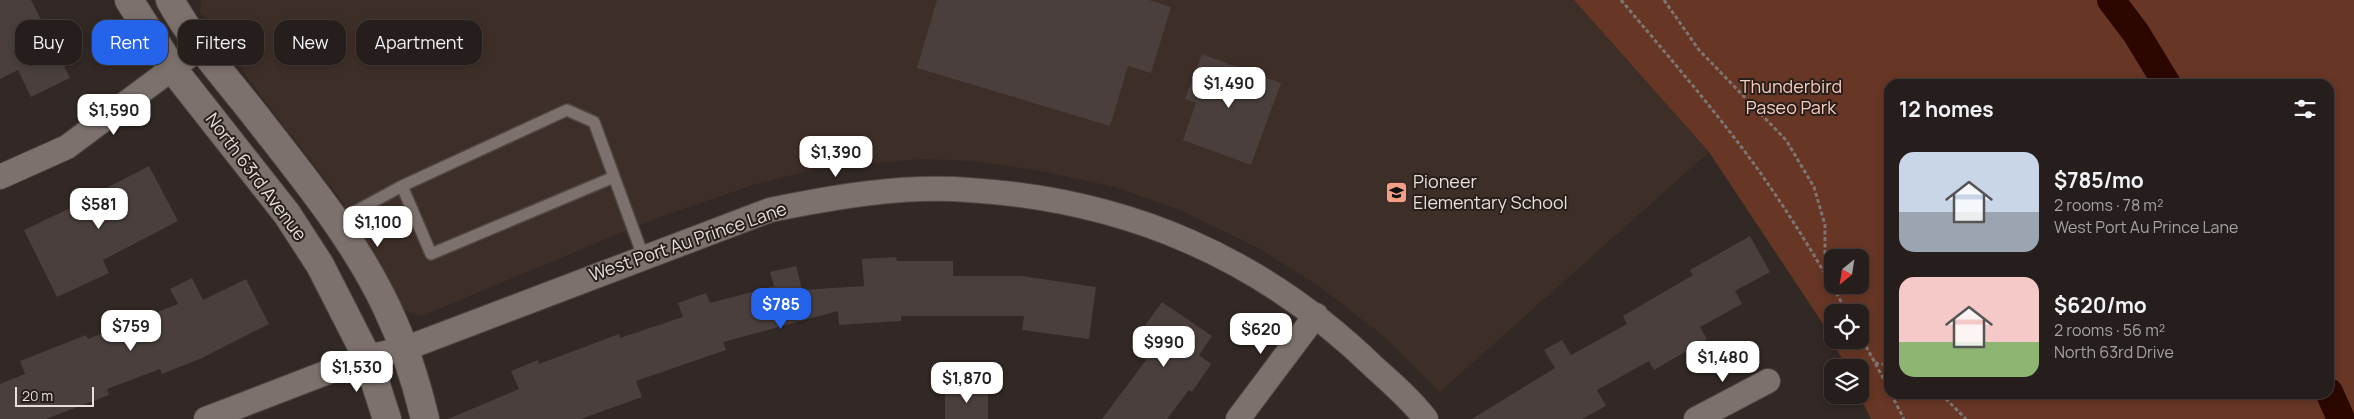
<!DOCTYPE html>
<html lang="en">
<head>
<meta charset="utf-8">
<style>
	body { margin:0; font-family:Manrope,sans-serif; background:#2e2725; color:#f1f3f6; height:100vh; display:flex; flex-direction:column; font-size:19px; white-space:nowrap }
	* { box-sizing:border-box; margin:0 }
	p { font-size:16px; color:#a4a2a3 }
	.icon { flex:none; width:28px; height:28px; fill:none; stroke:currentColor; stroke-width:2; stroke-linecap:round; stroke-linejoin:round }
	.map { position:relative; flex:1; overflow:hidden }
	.sheet { position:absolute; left:1884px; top:79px; width:450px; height:320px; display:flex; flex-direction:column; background:#261e1c; border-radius:15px; box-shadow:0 2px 8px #0003,0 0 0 1px #423c3b }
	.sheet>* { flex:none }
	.guide { position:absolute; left:15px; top:20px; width:475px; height:45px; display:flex; gap:10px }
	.needle { width:32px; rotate:210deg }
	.controls { position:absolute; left:1824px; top:249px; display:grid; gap:10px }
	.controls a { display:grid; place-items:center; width:45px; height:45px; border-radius:10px; background:#261e1c; box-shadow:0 2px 8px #0003,0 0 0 1px #423c3b; font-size:25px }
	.scale { position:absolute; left:15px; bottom:12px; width:79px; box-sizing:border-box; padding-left:5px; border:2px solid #e6dfdd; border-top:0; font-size:14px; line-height:18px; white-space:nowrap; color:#e6dfdd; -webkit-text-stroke:4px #281f1b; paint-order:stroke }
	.price { position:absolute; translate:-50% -42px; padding:0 11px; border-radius:10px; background:#fff; color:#222; font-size:16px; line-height:32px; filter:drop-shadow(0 1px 2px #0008) }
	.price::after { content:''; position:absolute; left:50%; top:30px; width:15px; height:11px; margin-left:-8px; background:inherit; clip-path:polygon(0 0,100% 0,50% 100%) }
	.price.current { background:#2563eb; color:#fff }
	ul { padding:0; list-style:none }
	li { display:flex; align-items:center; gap:15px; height:125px; padding:0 15px }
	li span { display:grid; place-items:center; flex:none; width:140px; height:100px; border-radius:15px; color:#555 }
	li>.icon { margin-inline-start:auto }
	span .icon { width:60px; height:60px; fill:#fffc; stroke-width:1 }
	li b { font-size:21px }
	h2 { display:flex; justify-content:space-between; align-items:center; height:60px; padding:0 15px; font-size:21px }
	.pill { padding:0 18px; border-radius:15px; background:#261e1c; box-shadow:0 2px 8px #0003,0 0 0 1px #423c3b; font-size:18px; line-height:45px }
	.pill.current { background:#2563eb; color:#fff }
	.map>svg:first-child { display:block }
	.built { fill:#3e2e28 }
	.green { fill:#673625; fill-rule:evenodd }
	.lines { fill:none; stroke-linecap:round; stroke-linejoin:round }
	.canal { stroke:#2b0700; stroke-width:28 }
	.building { fill:#4a3f3c }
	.service-casing { stroke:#4f4744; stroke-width:14 }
	.minor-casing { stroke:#4f4744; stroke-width:26 }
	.tertiary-casing { stroke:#4f4744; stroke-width:30 }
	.path { stroke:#7e7573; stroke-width:3; stroke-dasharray:4 2.5; stroke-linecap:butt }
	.service { stroke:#7d716d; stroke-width:11 }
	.minor { stroke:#7d716d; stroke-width:24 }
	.tertiary { stroke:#7d716d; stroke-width:28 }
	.labels { text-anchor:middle; stroke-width:4; stroke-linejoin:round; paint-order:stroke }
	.park-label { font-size:18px; fill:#f9cdbe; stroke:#281f1b }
	.street-label { font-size:18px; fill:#e6dfdd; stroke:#281f1b }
	.poi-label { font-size:18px; fill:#e6dfdd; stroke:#281f1b; text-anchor:start }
</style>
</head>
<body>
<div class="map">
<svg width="2354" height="419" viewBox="0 0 2354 419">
	<rect width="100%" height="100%" fill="#322825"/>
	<path class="built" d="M201,0h1373l135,152 -269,240 -54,-54 -66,-51 -60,-38 -78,-38 -67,-24 -74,-16 -68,-10 -50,-2 -60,5 -48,6 -59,14 -102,35 -232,97 -13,-3 -6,-4 -64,-112 -66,-85 -73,-100z"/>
	<path class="green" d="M1574,0h780v419h-483l-12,-24 1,-27 -14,-1 -19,-37 -118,-178zM1889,84h440v310h-440zM1832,258h28v27h-28zM1832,312h28v28h-28z"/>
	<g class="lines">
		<path class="canal" d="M2111,0l25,33 31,51
			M2329,392l12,27"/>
	</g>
	<path class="building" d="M0,0h31l39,78 -39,19 -13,-27 -18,9z
		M937,0h212l22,7 -20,66 -23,-7 -18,60 -193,-58z
		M1202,54l79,29 -30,82 -68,-25 13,-37 -11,-4z
		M149,166l29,55 -75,39 6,13 -52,24 -33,-67 74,-35 -1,-2z
		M1750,236l20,36 -35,19 7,13 -42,23 7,12 -53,31 -5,-9 -52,29 9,16 -24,13h-110l83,-51 -11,-18 18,-10 9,15 56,-31 -4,-8 70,-41 -3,-5z
		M896,257l1,4h56v15h69l74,11 -7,52 -67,-9 2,-14h-123v5l-62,4 -1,-14 -115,31 3,8 -90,31 6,16 -61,22h-133l71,-30 -8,-18 27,-11 1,4 80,-30 1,4 63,-21 -5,-14 28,-10 4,10 64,-17 -4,-14 26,-6 6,24 62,-4 -2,-27z
		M192,278l11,22 43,-21 23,45 -67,34 -40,16 -2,-5 -53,20 2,6 -63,24h-46v-35l25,-10 -5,-13 66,-26 2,4 90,-35 -8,-15z
		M1162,302l50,34 -13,19 12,9 -19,28 -3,-2 -22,29h-65l44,-59 -3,-2 12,-17 -14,-10z
		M945,388h43v31h-43z"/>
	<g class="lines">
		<defs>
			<path id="service" d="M402,186l29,68 183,-77
				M336,222l66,-36 165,-76 27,12 49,134"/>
			<path id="minor" d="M0,177l67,-30 134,-100
				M206,419l161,-62 37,-8 366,-139c64,-13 132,-25 199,-20 158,10 292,67 406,178 18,16 36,32 51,51
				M1238,419l78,-104
				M1696,419l72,-38"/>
			<path id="tertiary" d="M129,0l43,68 115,146 33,51 47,92 20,62
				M170,0c23,42 56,78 85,115 48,62 99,123 132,193 17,36 29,73 38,111"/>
		</defs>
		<use href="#service" class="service-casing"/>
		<use href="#minor" class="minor-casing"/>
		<use href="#tertiary" class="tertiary-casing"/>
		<path class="path" d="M1621,0c47,56 95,111 138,171 32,45 61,93 88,141
			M1664,0l35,50 87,90 28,47 11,38v48
			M1860,335l29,54
			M1875,363l14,2
			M1891,394l13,25
			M1941,394l25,25"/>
		<use href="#service" class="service"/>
		<use href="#minor" class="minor"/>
		<use href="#tertiary" class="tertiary"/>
	</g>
	<defs>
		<symbol id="school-square" viewBox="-11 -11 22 22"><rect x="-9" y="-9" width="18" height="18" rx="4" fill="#f39f83" stroke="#281f1b"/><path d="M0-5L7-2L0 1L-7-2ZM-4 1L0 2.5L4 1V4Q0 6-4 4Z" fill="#111"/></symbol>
	</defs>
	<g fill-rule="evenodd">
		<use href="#school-square" x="1384" y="180" width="25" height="25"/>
	</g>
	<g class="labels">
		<g class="park-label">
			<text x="1791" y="93">Thunderbird<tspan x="1791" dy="21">Paseo Park</tspan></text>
		</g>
		<g class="street-label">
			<text transform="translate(256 177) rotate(53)" y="6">North 63rd Avenue</text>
			<text transform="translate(688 242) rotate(-19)" y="6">West Port Au Prince Lane</text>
		</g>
		<g class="poi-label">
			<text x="1413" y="188">Pioneer<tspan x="1413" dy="21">Elementary School</tspan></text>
		</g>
	</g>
</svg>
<div class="controls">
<a><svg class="needle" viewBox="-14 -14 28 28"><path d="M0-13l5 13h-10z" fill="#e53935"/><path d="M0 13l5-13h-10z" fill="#a4a2a3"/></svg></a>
<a><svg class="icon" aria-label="locate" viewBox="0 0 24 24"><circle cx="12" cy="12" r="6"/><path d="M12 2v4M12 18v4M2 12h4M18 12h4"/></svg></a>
<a><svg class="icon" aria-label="layers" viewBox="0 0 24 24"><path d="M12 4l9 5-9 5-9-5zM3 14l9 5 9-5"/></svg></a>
</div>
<div class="scale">20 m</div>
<b class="price" style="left:1229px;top:109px">$1,490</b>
<b class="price" style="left:114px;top:136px">$1,590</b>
<b class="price" style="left:836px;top:178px">$1,390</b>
<b class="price" style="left:99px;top:230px">$581</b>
<b class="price" style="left:378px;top:248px">$1,100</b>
<b class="price current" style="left:781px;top:330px">$785</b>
<b class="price" style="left:131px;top:352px">$759</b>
<b class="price" style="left:1261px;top:355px">$620</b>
<b class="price" style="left:1164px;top:368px">$990</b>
<b class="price" style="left:1723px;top:383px">$1,480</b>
<b class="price" style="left:357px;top:393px">$1,530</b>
<b class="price" style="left:967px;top:404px">$1,870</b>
<div class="guide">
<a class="pill">Buy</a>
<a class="pill current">Rent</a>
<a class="pill">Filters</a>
<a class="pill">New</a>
<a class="pill">Apartment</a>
</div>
<section class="sheet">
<h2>12 homes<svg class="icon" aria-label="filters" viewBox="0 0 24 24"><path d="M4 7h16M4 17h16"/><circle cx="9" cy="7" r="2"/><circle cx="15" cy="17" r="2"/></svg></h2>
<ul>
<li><span style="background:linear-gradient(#c9d6e8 60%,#9aa5b1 0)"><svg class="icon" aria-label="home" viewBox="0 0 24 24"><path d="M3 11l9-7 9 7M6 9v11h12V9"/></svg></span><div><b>$785/mo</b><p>2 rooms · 78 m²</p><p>West Port Au Prince Lane</p></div></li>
<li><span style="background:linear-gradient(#f6c9c9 65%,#8fb573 0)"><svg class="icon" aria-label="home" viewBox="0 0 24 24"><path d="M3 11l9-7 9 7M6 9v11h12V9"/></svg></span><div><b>$620/mo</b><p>2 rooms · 56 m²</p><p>North 63rd Drive</p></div></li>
</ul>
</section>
</div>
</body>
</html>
